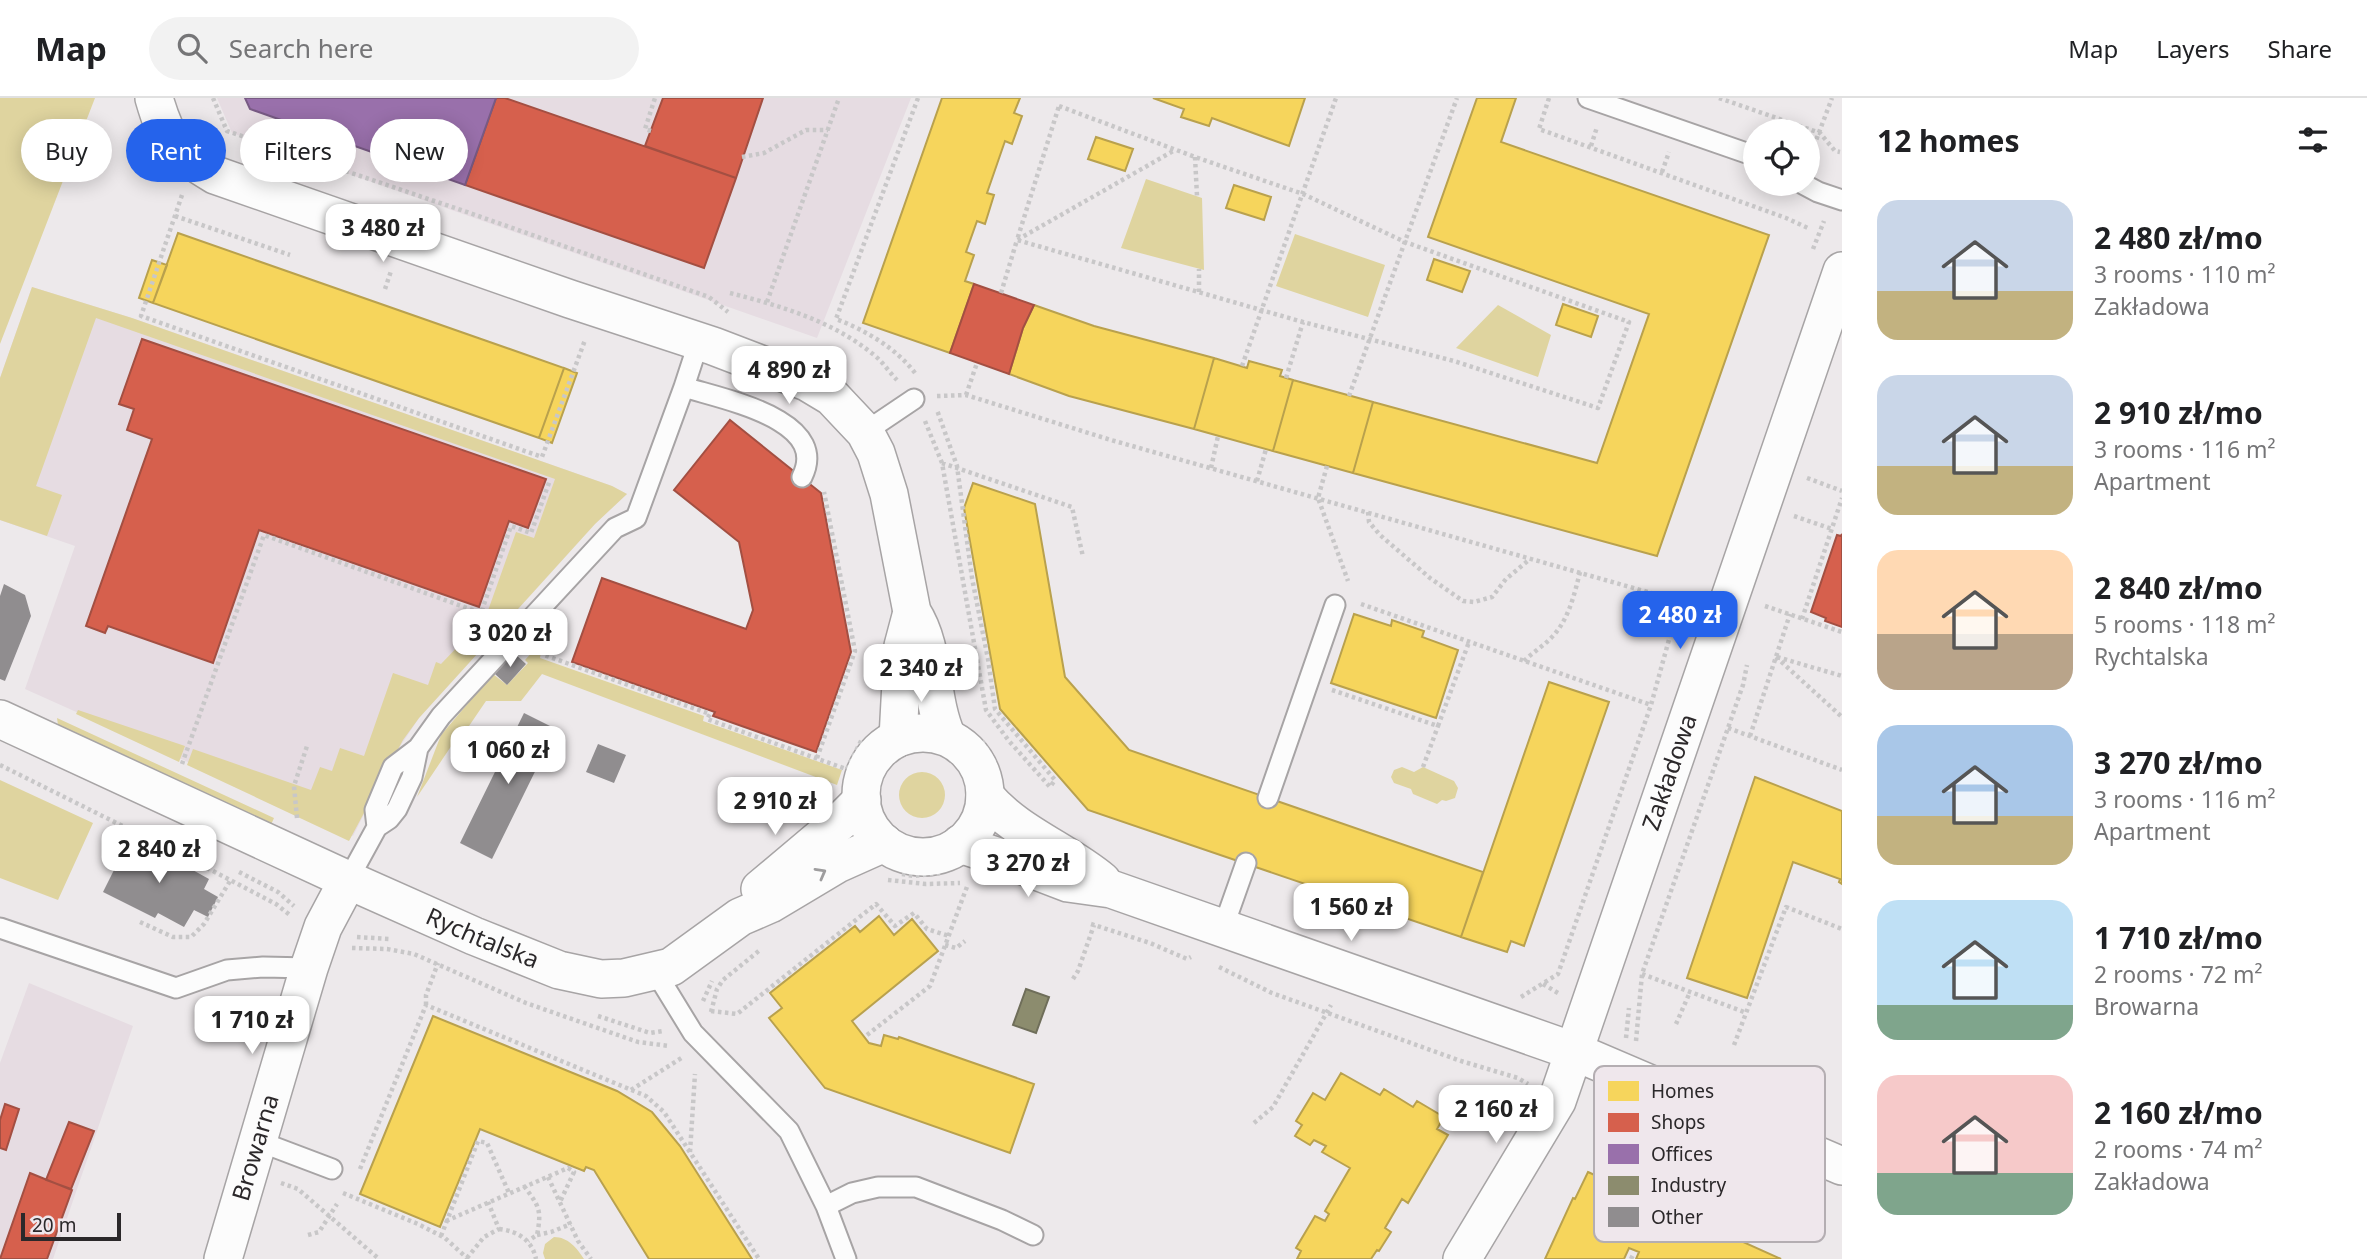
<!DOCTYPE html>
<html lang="en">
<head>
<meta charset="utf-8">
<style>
	body { margin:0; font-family:"Noto Sans",sans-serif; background:#f2f2f2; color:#202124; height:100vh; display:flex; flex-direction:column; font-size:26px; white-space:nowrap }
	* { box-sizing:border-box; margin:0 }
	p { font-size:23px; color:#757577 }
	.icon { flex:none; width:38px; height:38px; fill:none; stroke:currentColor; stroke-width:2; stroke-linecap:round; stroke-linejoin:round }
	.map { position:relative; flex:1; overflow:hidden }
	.details { display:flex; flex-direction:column; background:#fff; width:525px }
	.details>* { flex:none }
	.top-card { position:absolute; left:21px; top:21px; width:665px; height:63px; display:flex; gap:14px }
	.fabs { position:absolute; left:1743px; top:21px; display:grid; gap:14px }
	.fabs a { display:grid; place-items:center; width:77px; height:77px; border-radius:50%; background:#fff; box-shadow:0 4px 18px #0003; font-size:35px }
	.scale { position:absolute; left:21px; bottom:18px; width:100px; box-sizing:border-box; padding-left:7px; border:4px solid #2b282a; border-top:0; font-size:19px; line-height:24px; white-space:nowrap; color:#2b282a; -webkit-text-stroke:5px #efe7ec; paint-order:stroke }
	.price { position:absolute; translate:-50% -60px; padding:0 16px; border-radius:14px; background:#fff; color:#222; font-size:23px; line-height:46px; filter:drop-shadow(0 2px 4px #0008) }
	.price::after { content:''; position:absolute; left:50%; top:42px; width:21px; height:16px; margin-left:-10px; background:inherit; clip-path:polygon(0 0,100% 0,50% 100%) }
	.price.selected { background:#2563eb; color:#fff }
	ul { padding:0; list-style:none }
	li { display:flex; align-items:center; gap:21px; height:175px; padding:0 35px }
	li span { display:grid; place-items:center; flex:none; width:196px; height:140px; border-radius:21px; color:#555 }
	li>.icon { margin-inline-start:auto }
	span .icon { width:84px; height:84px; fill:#fffc; stroke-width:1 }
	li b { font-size:30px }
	h2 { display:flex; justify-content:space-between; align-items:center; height:84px; padding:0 35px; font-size:30px }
	.chip { padding:0 24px; border-radius:32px; background:#fff; box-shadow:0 4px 18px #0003; font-size:24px; line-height:63px }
	.chip.selected { background:#2563eb; color:#fff }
	header { display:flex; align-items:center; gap:42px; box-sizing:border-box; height:98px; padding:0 35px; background:#fff; border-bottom:2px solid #e0e0e0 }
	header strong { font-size:33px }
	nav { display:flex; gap:38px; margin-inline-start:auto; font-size:24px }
	.search { width:490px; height:63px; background:#f2f2f2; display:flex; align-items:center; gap:18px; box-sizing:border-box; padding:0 24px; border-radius:38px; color:#757577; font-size:26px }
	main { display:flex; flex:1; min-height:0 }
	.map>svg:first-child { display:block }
	.built { fill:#e6dce2 }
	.green { fill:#dfd49f }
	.homes { fill:#f6d55c; stroke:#b9a14d; stroke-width:2 }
	.shops { fill:#d6604d; stroke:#a34f42; stroke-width:2 }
	.offices { fill:#9970ab; stroke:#785a84; stroke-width:2 }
	.industry { fill:#8c8c6e; stroke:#6f6e5a; stroke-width:2 }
	.building { fill:#908d8f }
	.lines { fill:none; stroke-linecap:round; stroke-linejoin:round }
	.lane-casing { stroke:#a7a4a5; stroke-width:23 }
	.street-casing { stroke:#a7a4a5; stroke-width:40 }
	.path { stroke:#c8c7c8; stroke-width:4.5; stroke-dasharray:3.5 3.5; stroke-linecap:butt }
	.lane { stroke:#fcfcfc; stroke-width:19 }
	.street { stroke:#fcfcfc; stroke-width:37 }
	.oneway { stroke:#9e9d9e }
	.labels { text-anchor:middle; stroke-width:7; stroke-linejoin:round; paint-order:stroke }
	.street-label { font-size:24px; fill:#2b282a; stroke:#efe7ec }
	.key { fill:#efe7ec; stroke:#b4aeb2; stroke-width:2 }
	.key-label { font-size:19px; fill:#2b282a }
</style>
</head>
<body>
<header>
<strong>Map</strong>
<div class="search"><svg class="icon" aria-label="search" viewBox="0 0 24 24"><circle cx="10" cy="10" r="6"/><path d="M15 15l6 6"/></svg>Search here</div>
<nav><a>Map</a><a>Layers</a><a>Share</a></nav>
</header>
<main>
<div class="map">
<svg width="1842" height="1161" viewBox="0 0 1842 1161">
	<rect width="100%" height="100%" fill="#ede9eb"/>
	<path class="built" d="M217,0h694l-94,240 -585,-205z
		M32,189l100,31 480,168 15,8 -32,30 -176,194 -26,39 -40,79 -328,-147 50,-143 -75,-26v-142z
		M29,885l104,43 -80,233h-53v-196z"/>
	<path class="green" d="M0,0h95l-95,246z
		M1146,81l56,19 2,72 -83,-22z
		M1295,136l90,31 -17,52 -92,-31z
		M32,189l100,31 480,168 15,8 -32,30 -176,194 -16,22 -54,101 -162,-76 6,-16 118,41 9,-23 12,4 8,-23 24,8 29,-83 35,12 8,-23 5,2 24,-25 -11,-4 9,-24 22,8 31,-87 18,6 21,-59 -459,-161 -60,168 26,9 -15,41 -47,-16v-142z
		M1498,207l53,30 -13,42 -82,-29z
		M543,542l-3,18 164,58 -1,5 139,49 -5,15 -295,-111 -21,27h-35l-17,25 -15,16 -37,55 24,-62 52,-61 14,11 21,-22 -3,-3z
		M78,612l107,36 -6,16 -103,-48z
		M57,620l217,100 -4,9 -209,-98 -3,-4z
		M1402,669l12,5 9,-5 31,14 4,7 -3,10 -9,3 -4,-1 -5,4 -24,-10 -2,-5 -17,-6 -3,-6 3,-7z
		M899 697a23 23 0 1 1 46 0a23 23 0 1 1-46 0Z
		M0,682l93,43 -35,77 -58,-22z
		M554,1139c14,0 23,11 30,22h-39l-2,-6 2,-9z"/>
	<path class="homes" d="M942,0h78l-6,15 8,3 -10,28 -7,-3 -18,52 7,2 -9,29 -8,-3 -11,31 8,3 -9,26 9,3 -24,69 -87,-30z
		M1153,0h152l-16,48 -77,-28 -3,8 -28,-9 3,-8z
		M1477,0h39l-15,44 268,93 -112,321 -304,-83 20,-71 224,61 52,-149 -221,-77z
		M1096,39l37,12 -8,22 -37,-12z
		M1234,87l37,12 -7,23 -38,-12z
		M178,135l386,135 -25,70 -386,-135z
		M1434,161l36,12 -8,21 -35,-12z
		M152,162l15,5 -14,38 -14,-5z
		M1563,206l35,12 -7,21 -35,-12z
		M1034,207l60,21 120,32 -20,71 -125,-33 -60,-22 14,-46z
		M1214,260l33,10 2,-7 33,9 -2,6 13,4 -20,71 -79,-22z
		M564,270l13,5 -25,70 -13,-5z
		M1293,282l80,22 -20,71 -80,-22z
		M973,385l62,21 30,173 64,73 354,122 -22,65 -373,-127 -88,-101 -36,-201z
		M1354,516l37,12 1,-6 32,11 -2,6 36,13 -22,68 -105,-35z
		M1549,584l60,20 -85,244 -13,-5 -4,11 -46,-15z
		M1755,679l87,34v73l-3,-2 1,-3 -47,-17 -46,136 -60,-20z
		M879,818l15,19 18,-16 26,32 -86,70 17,22 12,3 3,-11 14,4 1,-2 135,47 -24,69 -185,-65 -56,-70 13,-10 -12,-15 85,-67 5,6z
		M433,918l184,75 35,21 28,34 72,113h-103l-55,-89 -8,-3 -2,4 -104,-42 -40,98 -80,-33z
		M1341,975l39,22 4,-6 29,18 4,-6 27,16 -7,12 11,6 -40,68 -6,-4 -17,29 6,4 -12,19 -2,-1 -6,9h-74l4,-8 -5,-3 19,-32 10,5 4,-7 -4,-3 25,-43 -28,-16 4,-6 -12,-6 -4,5 -15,-9 7,-11 -6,-4 17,-28 12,7z
		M1588,1074l89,40 -4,8 33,15 4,-8 71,32h-145l3,-7 -10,-4 -5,11h-79l28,-61 2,1z"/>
	<path class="shops" d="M496,0h9l231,80 -32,90 -239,-83z
		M663,0h100l-27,80 -91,-32z
		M974,186l60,21 -11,23 -14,46 -59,-21z
		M142,241l404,140 -18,49 -19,-7 -30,86 -220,-77 -46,133 -105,-37 -3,7 -19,-7 66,-187 -25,-9 7,-21 -15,-5z
		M730,322l91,73 30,159 -35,100 -103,-36 2,-4 -143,-50 30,-84 144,51 7,-19 -14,-68 -65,-52z
		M1842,436v93l-17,-6 1,-3 -15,-6 26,-77 4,1z
		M5,1006l14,5 -13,41 -6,-2v-28z
		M69,1024l25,9 -23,58 -25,-9z
		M30,1075l42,17 -25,69h-47z"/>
	<path class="offices" d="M245,0h251l-31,87 -215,-76z"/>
	<path class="industry" d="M1026,891l23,8 -13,36 -23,-8z"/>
	<path class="building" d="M4,486l21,11 6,21 -26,65 -5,-2v-83z
		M514,555l12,11 -19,21 -12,-11z
		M524,615l32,16 -64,130 -32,-16z
		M598,646l28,11 -12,28 -28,-11z
		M131,738l78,43 -5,10 14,8 -10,20 -14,-7 -10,17 -26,-14 -3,5 -52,-26z"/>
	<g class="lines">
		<defs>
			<path id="lane" d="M1588,0l167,58
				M1803,86l15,8 24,8
				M684,289l15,-46
				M865,334l49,-33
				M1268,700l67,-193
				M377,729l-2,-17 18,-43 25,-19
				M348,782l29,-53 12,-8 8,-10 15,-32 6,-29 23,-32 174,-188 21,-10 48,-131c37,12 147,32 118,90
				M0,830l176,60 51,-18 36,-3 46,1
				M1223,830l23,-65
				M655,873l38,62 96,98 37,75 20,53
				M258,1043l74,28
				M826,1108l26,-13 26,-6h38l86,33 31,15"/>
			<g id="street">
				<path d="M154,0c13,45 21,53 61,77l355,124 143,47 94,36 25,15 33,35 11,21 13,41 23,118c24,37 17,85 35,125"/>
				<path id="s1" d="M0,621l348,161 126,56 85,34 42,9 23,-1 47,-11 69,-50 30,-13 67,-40 47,-21"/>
				<circle cx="923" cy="697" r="62"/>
				<path d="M898,640l5,-92 9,-34"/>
				<path d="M985,698c32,38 80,54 117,85"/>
				<path d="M960,746l48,16 60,23 43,6 462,162 269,115"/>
				<path d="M760,791l82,-69 20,-20"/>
				<path id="s2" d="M223,1161l86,-291 14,-41 25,-47"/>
				<path id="s3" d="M1462,1161l95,-158 285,-830"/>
			</g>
		</defs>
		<use href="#lane" class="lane-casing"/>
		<use href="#street" class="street-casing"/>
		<path class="path" d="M213,0l14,33 237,80 245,86 19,15
			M1549,0l-10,31 247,89 22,10
			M1719,0l101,35 15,18 5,1
			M1059,8l136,51 108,37 102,48 224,80 -31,86 -144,-47 -151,-39 -286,-82z
			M651,33l-6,-2 10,-31
			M1591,48l6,-19
			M742,59l22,-4 42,-23h22
			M1195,59l2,39
			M1809,61l23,-61
			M1662,74l7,-20
			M182,97l-41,121 401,141 43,-117
			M175,118l115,39
			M1813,151l11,-28
			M385,191l6,-18
			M1199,194v-23
			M730,195c51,13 103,28 144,62 9,7 15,17 23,25
			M1001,195l16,-53 158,-90
			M767,204l72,-204
			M1242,268l94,-268
			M915,275c-19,-25 -50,-43 -79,-54l82,-221
			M1286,280l17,-56
			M966,297l11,-32
			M937,298l29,-1 145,45 579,164
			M1349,298l108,-298
			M925,323l17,42 44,247 23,31 41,46 5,-7 -60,-71 -7,-50 -16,-81 -15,-112 -20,-56
			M942,365l130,44 11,50
			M1327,368l-9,32 30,83
			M1211,370l7,-32
			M1807,380l35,13
			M1257,383l9,-32
			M1368,414l1,10 11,13 50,43 33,23 11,1 18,-5 14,-18 24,-20
			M1794,418l38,13
			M1361,506l290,101
			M1765,508l77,26
			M1802,521l40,-121
			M547,545l-3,12 166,59 -3,5 139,50
			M1776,559l66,60
			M1777,559l65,19
			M1524,563c8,-8 18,-14 26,-22 18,-17 24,-43 30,-67
			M1332,592l106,36 31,-84
			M1728,630l114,42
			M1750,638l40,-122
			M982,643l13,22
			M817,660l38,-107 -31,-159
			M182,666l82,-229 217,78 30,-87 20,7 19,-53
			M0,667l211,105 65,34 15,12
			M1423,669l15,-41
			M847,671l15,-30
			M297,720l-3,-32 13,-40
			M239,774l39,20 16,14
			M902,776l11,2 28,-3
			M888,782l38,4 34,-1
			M140,824l33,15h18l13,-13 26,-43
			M1091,826l59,19 37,16 4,-2
			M357,839l33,2
			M945,847l11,3 9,-7
			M352,850l35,1 27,5 112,49 112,39 31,4
			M1219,869l53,26 189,68 57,17 10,6
			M1642,876l105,39
			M1073,881l5,-8 16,-46
			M1543,886l15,9
			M1521,899l37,-23 93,-269 22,-80 4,1
			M703,903l9,-20
			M426,907v-10l12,-32
			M711,913l26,3 139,-110 19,22 19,-13 13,16 22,7
			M711,914l6,-23 6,-9 37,-30
			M598,918l52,17 13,-2
			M1676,926l14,-32
			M867,937l63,-49 38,-102
			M1626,940l3,-30
			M1636,943l6,-67 101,-289 4,-20
			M1734,947l52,-138 56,22
			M631,992l52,-33
			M1254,1025l19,-16 58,-102
			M690,1054l5,-78
			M360,1071l66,-164 220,91 18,16 95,147
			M548,1079l30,64 13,18
			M281,1085l17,6 81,70
			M524,1088c15,20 18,24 13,49l-9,6
			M343,1095l75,31 27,14 23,21
			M446,1123l122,-53 6,4 -14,30
			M499,1131c19,2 33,11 37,30
			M308,1137l11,-3 18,-28
			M537,1137l14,-3 20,-8
			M441,1138l37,-95 9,2 22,50
			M467,1160l17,-21 15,-8 -11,-27
			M1631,1161l2,-4"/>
		<use href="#lane" class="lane"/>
		<use href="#street" class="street"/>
	</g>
	<defs><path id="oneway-chevron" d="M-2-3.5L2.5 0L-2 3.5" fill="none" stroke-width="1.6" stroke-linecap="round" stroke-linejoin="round" transform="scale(1.75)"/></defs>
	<use class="oneway" href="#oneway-chevron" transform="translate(821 775) rotate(-29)"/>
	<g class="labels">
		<g class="street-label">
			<text dy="8" stroke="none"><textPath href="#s3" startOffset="532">Zakładowa</textPath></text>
			<text dy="8" stroke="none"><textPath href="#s1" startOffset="530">Rychtalska</textPath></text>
			<text dy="8" stroke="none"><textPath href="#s2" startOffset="116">Browarna</textPath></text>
		</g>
	</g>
	<rect x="1594" y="968" width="231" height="176" rx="10" class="key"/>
	<rect x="1608" y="983" width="31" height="20" fill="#f6d55c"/>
	<rect x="1608" y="1015" width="31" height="19" fill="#d6604d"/>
	<rect x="1608" y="1046" width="31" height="20" fill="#9970ab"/>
	<rect x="1608" y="1078" width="31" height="19" fill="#8c8c6e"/>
	<rect x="1608" y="1109" width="31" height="20" fill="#908d8f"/>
	<g class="key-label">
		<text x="1651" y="1000">Homes</text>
		<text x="1651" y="1031">Shops</text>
		<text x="1651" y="1063">Offices</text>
		<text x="1651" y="1094">Industry</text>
		<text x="1651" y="1126">Other</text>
	</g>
</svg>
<div class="fabs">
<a><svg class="icon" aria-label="locate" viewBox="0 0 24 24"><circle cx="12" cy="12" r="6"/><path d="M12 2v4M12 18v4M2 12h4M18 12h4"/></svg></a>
</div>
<div class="scale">20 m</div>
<b class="price" style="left:383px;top:166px">3 480 zł</b>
<b class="price" style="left:789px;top:308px">4 890 zł</b>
<b class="price selected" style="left:1680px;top:553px">2 480 zł</b>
<b class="price" style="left:510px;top:571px">3 020 zł</b>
<b class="price" style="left:921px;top:606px">2 340 zł</b>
<b class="price" style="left:508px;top:688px">1 060 zł</b>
<b class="price" style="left:775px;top:739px">2 910 zł</b>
<b class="price" style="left:159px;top:787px">2 840 zł</b>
<b class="price" style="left:1028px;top:801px">3 270 zł</b>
<b class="price" style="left:1351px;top:845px">1 560 zł</b>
<b class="price" style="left:252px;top:958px">1 710 zł</b>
<b class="price" style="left:1496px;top:1047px">2 160 zł</b>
<div class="top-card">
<a class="chip">Buy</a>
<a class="chip selected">Rent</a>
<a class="chip">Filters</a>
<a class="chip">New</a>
</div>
</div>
<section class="details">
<h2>12 homes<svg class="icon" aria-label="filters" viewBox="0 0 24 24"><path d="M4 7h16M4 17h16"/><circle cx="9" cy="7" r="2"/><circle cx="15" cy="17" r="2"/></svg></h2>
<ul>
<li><span style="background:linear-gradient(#c9d6e8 65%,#c2b280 0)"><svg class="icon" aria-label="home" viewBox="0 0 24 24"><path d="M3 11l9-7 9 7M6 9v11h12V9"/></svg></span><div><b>2 480 zł/mo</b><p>3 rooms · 110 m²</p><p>Zakładowa</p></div></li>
<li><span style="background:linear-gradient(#c9d6e8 65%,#c2b280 0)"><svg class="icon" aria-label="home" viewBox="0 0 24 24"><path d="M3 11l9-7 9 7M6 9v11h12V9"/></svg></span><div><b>2 910 zł/mo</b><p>3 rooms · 116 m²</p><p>Apartment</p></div></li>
<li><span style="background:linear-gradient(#ffd9b3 60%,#b9a48a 0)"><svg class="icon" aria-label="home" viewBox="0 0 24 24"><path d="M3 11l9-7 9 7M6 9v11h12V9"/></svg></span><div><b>2 840 zł/mo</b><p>5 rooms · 118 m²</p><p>Rychtalska</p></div></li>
<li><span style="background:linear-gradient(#a9c7e8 65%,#c2b280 0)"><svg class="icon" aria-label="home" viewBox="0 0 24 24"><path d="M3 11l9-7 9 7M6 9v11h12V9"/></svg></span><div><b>3 270 zł/mo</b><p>3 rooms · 116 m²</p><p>Apartment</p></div></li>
<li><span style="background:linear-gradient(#bfe0f5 75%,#7fa58c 0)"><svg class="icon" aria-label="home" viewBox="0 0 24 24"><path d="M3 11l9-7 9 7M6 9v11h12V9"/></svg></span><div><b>1 710 zł/mo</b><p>2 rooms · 72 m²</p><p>Browarna</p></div></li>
<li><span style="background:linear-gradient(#f6c9c9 70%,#7fa58c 0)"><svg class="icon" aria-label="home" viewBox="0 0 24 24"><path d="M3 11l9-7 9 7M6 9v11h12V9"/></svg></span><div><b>2 160 zł/mo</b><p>2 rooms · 74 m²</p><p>Zakładowa</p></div></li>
</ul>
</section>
</main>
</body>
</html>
